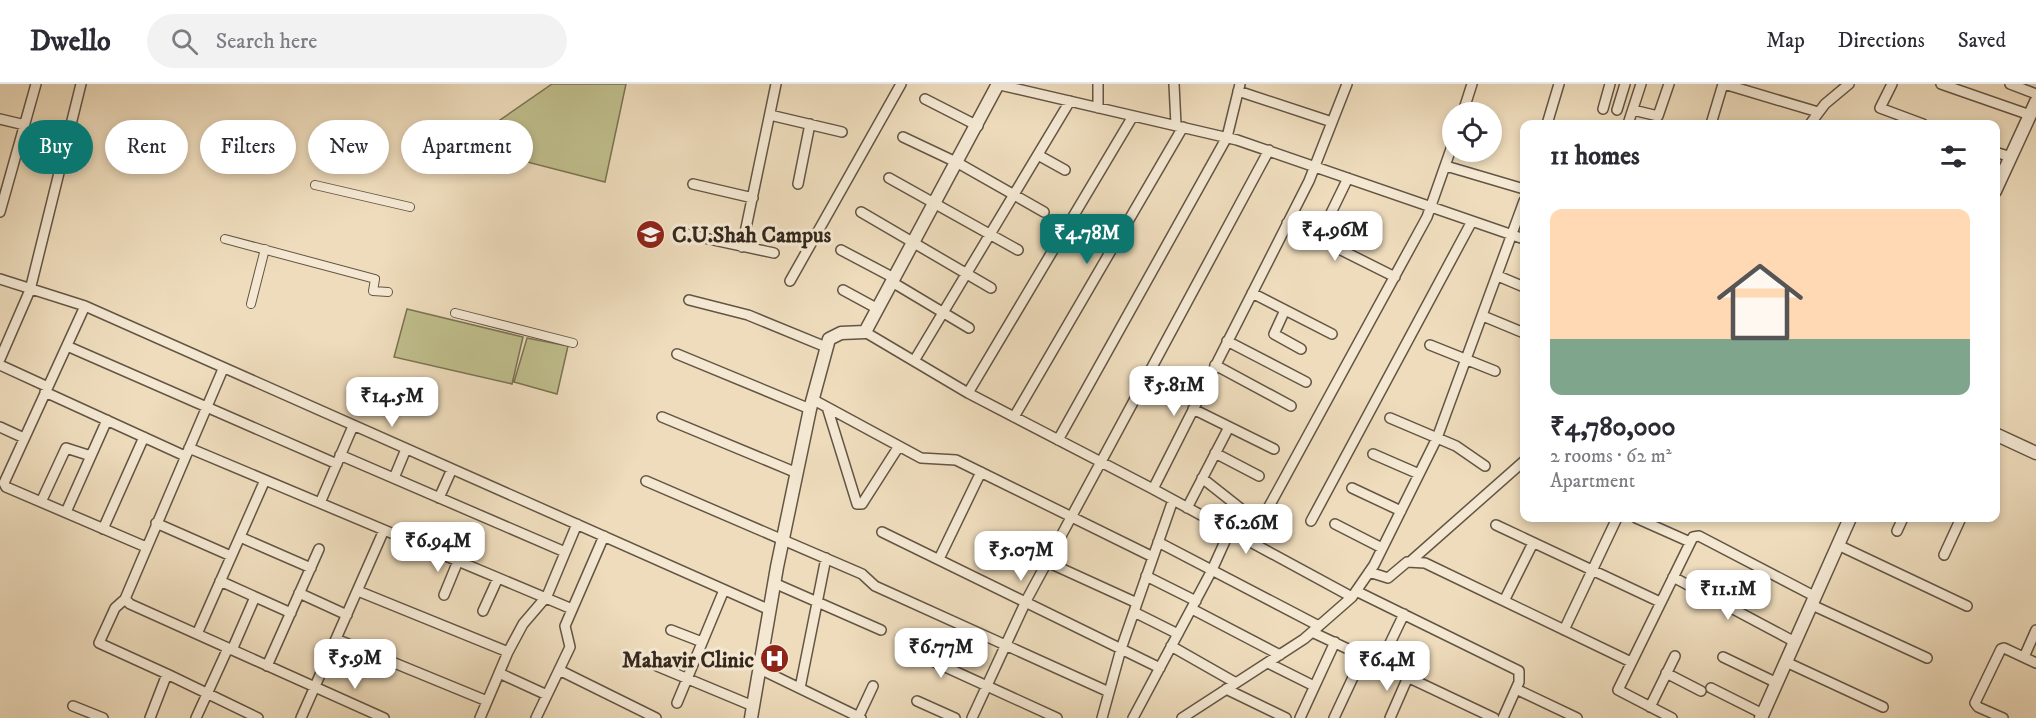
<!DOCTYPE html>
<html lang="en">
<head>
<meta charset="utf-8">
<style>
	body { margin:0; font-family:"IM FELL DW Pica",serif; background:#f2f2f3; color:#2b2b33; height:100vh; display:flex; flex-direction:column; font-size:22px; white-space:nowrap }
	* { box-sizing:border-box; margin:0 }
	p { font-size:20px; color:#7c7c81 }
	.icon { flex:none; width:33px; height:33px; fill:none; stroke:currentColor; stroke-width:2; stroke-linecap:round; stroke-linejoin:round }
	.map { position:relative; flex:1; overflow:hidden }
	.sheet { position:absolute; left:1520px; top:36px; width:480px; height:402px; display:flex; flex-direction:column; background:#fff; border-radius:12px; box-shadow:0 3px 9px #0003 }
	.sheet>* { flex:none }
	.guide { position:absolute; left:18px; top:36px; width:570px; height:54px; display:flex; gap:12px }
	.controls { position:absolute; left:1442px; top:18px; display:grid; gap:12px }
	.controls a { display:grid; place-items:center; width:60px; height:60px; border-radius:50%; background:#fff; box-shadow:0 3px 9px #0003; font-size:30px }
	.price { position:absolute; translate:-50% -51px; padding:0 14px; border-radius:12px; background:#fff; color:#222; font-size:20px; line-height:39px; filter:drop-shadow(0 2px 3px #0008) }
	.price::after { content:''; position:absolute; left:50%; top:36px; width:18px; height:14px; margin-left:-9px; background:inherit; clip-path:polygon(0 0,100% 0,50% 100%) }
	.price.active { background:#0f766e; color:#fff }
	ul { padding:0; list-style:none }
	li { display:grid; align-content:center; gap:12px; height:318px; padding:0 30px }
	li+li { border-top:2px solid #e1e1e2 }
	li span { display:grid; place-items:center; height:186px; border-radius:12px; color:#555 }
	li>.icon { margin-inline-start:auto }
	span .icon { width:108px; height:108px; fill:#fffc; stroke-width:1 }
	li b { font-size:26px }
	h2 { display:flex; justify-content:space-between; align-items:center; height:72px; padding:0 30px; font-size:26px }
	.tag { padding:0 21px; border-radius:27px; background:#fff; box-shadow:0 3px 9px #0003; font-size:21px; line-height:54px }
	.tag.active { background:#0f766e; color:#fff }
	header { display:flex; align-items:center; gap:36px; box-sizing:border-box; height:84px; padding:0 30px; background:#fff; border-bottom:2px solid #e1e1e2 }
	header strong { font-size:28px }
	nav { display:flex; gap:33px; margin-inline-start:auto; font-size:21px }
	.search { width:420px; height:54px; background:#f2f2f3; display:flex; align-items:center; gap:15px; box-sizing:border-box; padding:0 21px; border-radius:33px; color:#7c7c81; font-size:22px }
	.map>svg:first-child { display:block }
	.green { fill:#bfbe8c; stroke:#7a7354; stroke-width:1.5 }
	.water { fill:#9bbab8; stroke:#72807a; stroke-width:1.5 }
	.lines { fill:none; stroke-linecap:round; stroke-linejoin:round }
	.pedestrian-casing { stroke:#635544; stroke-width:10 }
	.minor-casing { stroke:#635544; stroke-width:12 }
	.tertiary-casing { stroke:#635544; stroke-width:15 }
	.pedestrian { stroke:#f4e8d3; stroke-width:8 }
	.minor { stroke:#f4e8d3; stroke-width:9 }
	.tertiary { stroke:#f4e8d3; stroke-width:12 }
	.labels { text-anchor:middle; stroke-width:6; stroke-linejoin:round; paint-order:stroke }
	.poi-label { font-size:22px; font-weight:bold; fill:#35281c; stroke:#f4e8d3; text-anchor:start }
</style>
</head>
<body>
<header>
<strong>Dwello</strong>
<div class="search"><svg class="icon" aria-label="search" viewBox="0 0 24 24"><circle cx="10" cy="10" r="6"/><path d="M15 15l6 6"/></svg>Search here</div>
<nav><a>Map</a><a>Directions</a><a>Saved</a></nav>
</header>
<div class="map">
<svg width="2036" height="634" viewBox="0 0 2036 634">
	<rect width="100%" height="100%" fill="#eedcbc"/>
	<filter id="stains"><feTurbulence type="fractalNoise" baseFrequency=".00333" numOctaves="4"/><feColorMatrix values="0 0 0 0 .2 0 0 0 0 .09 0 0 0 0 .02 0 0 0 .5 -.17"/></filter>
	<radialGradient id="worn" r=".72"><stop offset=".6" stop-color="#630" stop-opacity="0"/><stop offset="1" stop-color="#630" stop-opacity=".3"/></radialGradient>
	<path class="green" d="M552,0h74l-21,98 -128,-33 10,-20z
		M433 58a11 11 0 1 1 22 0a11 11 0 1 1-22 0Z
		M407,225l116,28 -11,47 -118,-27z
		M527,254l41,8 -11,48 -43,-12z"/>
	<path class="water" d="M440,38l13,2c13,8 12,21 4,32l-17,4 1,-4 8,-1 9,-7v-11l-6,-9 -11,-1 -9,5 -2,8 -4,-1 3,-8z"/>
	<g class="lines">
		<defs>
			<path id="pedestrian" d="M315,101l95,22
				M225,155l150,40 -2,12 15,1
				M251,220l14,-55
				M455,229l118,30"/>
			<path id="minor" d="M1098,0v24
				M1174,0l2,41
				M1724,0l94,28
				M1892,0l-12,24 43,16
				M1941,0l89,31
				M2010,0l26,10
				M1000,1l237,55 287,99
				M1238,7l94,31
				M925,15l53,27
				M1603,25l7,-25
				M1617,26l8,-26
				M1633,26l25,6 11,-32
				M1463,28l9,-28
				M770,31l72,17
				M0,35l25,6
				M1547,40l12,-40
				M1628,40l13,-40
				M1711,40l12,-40
				M1810,40l15,-20 24,-20
				M23,48l43,12
				M903,53l55,26 86,49
				M1995,68l16,5
				M1038,71l27,15
				M1446,82l78,23
				M889,94l129,72
				M693,100l60,14
				M798,100l12,-60
				M0,128l36,-128
				M861,128l130,76
				M1330,131l18,-37
				M1287,139l108,54
				M681,149l93,20
				M742,163l34,-163
				M841,166l53,28
				M1498,192l26,11
				M0,195l85,27 685,304
				M790,197l111,-197
				M892,198l77,46
				M843,206l35,19
				M1252,209l80,41
				M689,216l59,15 78,32
				M85,222l-81,177 2,4 140,60
				M1285,226l-11,24 27,15
				M1483,232l41,17
				M865,248l103,61 185,96 156,-308 38,-97
				M1227,257l79,41
				M1430,261l65,26
				M67,262l270,118
				M677,270l133,55
				M0,275l30,-69 51,-206
				M914,277l156,-260
				M0,281l48,22
				M1215,281l76,41
				M223,285l-98,230 5,5 254,114
				M45,308l140,64
				M968,309l165,-277
				M812,315l109,59 35,2 197,97
				M827,323l30,97h5l37,-58
				M1193,325l81,40
				M662,333l135,56
				M1014,333l169,-290
				M1390,334l66,28 29,20
				M0,343l24,11
				M1058,356l169,-303 13,-53
				M189,364l383,161
				M1215,369l44,23
				M1373,370l46,20
				M340,371l225,97
				M394,394l12,-29
				M646,397l216,93 13,12 234,106
				M1352,404l49,23
				M1153,405l199,108
				M439,414l13,-29
				M41,418l25,-54 25,8
				M320,419l33,-77
				M1187,424l42,-81
				M66,428l41,-92
				M1636,434l54,24
				M1311,437l160,-298
				M156,439l75,33
				M1260,439l167,-306 25,-71
				M1335,440l47,24
				M1496,441l164,77
				M103,445l41,-92
				M1897,447l6,-13
				M882,448l278,136
				M240,453l71,31
				M1158,458l161,84
				M1838,461l129,61
				M1944,471l17,-37
				M939,475l42,-87
				M1412,476l112,-99
				M1047,478l90,41
				M1369,488l19,6 19,-16 18,1 206,99
				M1146,492l50,25
				M1673,493l122,65
				M220,497l71,32
				M774,499l107,47
				M358,507l150,61
				M1356,507l163,80v11l-16,36
				M299,509l48,22
				M444,511l14,-34
				M125,515l-10,9 -16,35 68,31
				M1504,517l29,-58
				M1812,521l115,53
				M1192,525l88,46
				M483,527l15,-33
				M1134,528l44,22
				M671,546l31,12
				M1564,546l53,-112
				M1312,548l182,86
				M197,550l68,-154
				M336,555l151,62
				M1171,562l65,37
				M906,565l151,69
				M232,566l23,-53
				M1723,573l54,26
				M2024,573l12,-27
				M1786,578l97,45
				M1268,579l46,23
				M1380,580l24,-50
				M267,582l52,-117
				M657,582l96,40
				M760,585l101,49
				M559,586l97,48
				M499,589l48,22
				M1666,589l35,18
				M800,604l26,-130
				M1711,604l52,26
				M1226,605l60,29
				M1516,605l61,29
				M917,617l38,17
				M677,619l47,-113
				M73,622l30,12
				M1650,623l25,-51
				M150,634l17,-44 91,44
				M196,634l32,-70
				M301,634l83,-188
				M480,634l28,-66 15,-28 24,-28 30,-72
				M536,634l34,-71 -5,-21 39,-90
				M858,634l15,-32
				M972,634l54,-117 243,-451
				M1102,634l19,-69 52,-149
				M1133,634l79,-148 28,-62 -38,-30
				M1182,634l122,-79 48,-42 22,-32 63,-127 87,-237
				M1300,634l35,-76
				M1334,634l29,-62
				M1390,634l18,-41
				M1672,634l-54,-28 75,-153 6,-1 117,61
				M2003,634l-25,-11 -3,-4 26,-54 3,-1 32,15"/>
			<path id="tertiary" d="M1995,107l41,-89
				M1995,350l41,19
				M751,634l26,-151 33,-158 19,-70 12,-6 24,-1 133,-248
				M1761,634l89,-200"/>
		</defs>
		<use href="#pedestrian" class="pedestrian-casing"/>
		<use href="#minor" class="minor-casing"/>
		<use href="#tertiary" class="tertiary-casing"/>
		<use href="#pedestrian" class="pedestrian"/>
		<use href="#minor" class="minor"/>
		<use href="#tertiary" class="tertiary"/>
	</g>
	<defs>
		<symbol id="university-disc" viewBox="-11 -11 22 22"><circle r="9.5" fill="#8f2418" stroke="#f4e8d3"/><path d="M0-5L7-2L0 1L-7-2ZM-4 1L0 2.5L4 1V4Q0 6-4 4Z" fill="#fff"/></symbol>
		<symbol id="hospital-disc" viewBox="-11 -11 22 22"><circle r="9.5" fill="#8f2418" stroke="#f4e8d3"/><path d="M-5-5h3v3.5h4V-5h3V5h-3V1.5h-4V5h-3Z" fill="#fff"/></symbol>
	</defs>
	<g fill-rule="evenodd">
		<use href="#university-disc" x="634" y="134" width="33" height="33"/>
		<use href="#hospital-disc" x="758" y="558" width="33" height="33"/>
	</g>
	<g class="labels">
		<g class="poi-label">
			<text x="672" y="158">C.U.Shah Campus</text>
			<text x="754" y="583" text-anchor="end">Mahavir Clinic</text>
		</g>
	</g>
	<rect width="100%" height="100%" filter="url(#stains)"/>
	<rect width="100%" height="100%" fill="url(#worn)"/>
</svg>
<div class="controls">
<a><svg class="icon" aria-label="locate" viewBox="0 0 24 24"><circle cx="12" cy="12" r="6"/><path d="M12 2v4M12 18v4M2 12h4M18 12h4"/></svg></a>
</div>
<b class="price" style="left:1335px;top:178px">₹4.96M</b>
<b class="price active" style="left:1087px;top:181px">₹4.78M</b>
<b class="price" style="left:1174px;top:333px">₹5.81M</b>
<b class="price" style="left:392px;top:344px">₹14.5M</b>
<b class="price" style="left:1246px;top:471px">₹6.26M</b>
<b class="price" style="left:438px;top:489px">₹6.94M</b>
<b class="price" style="left:1021px;top:498px">₹5.07M</b>
<b class="price" style="left:1728px;top:537px">₹11.1M</b>
<b class="price" style="left:941px;top:595px">₹6.77M</b>
<b class="price" style="left:355px;top:606px">₹5.9M</b>
<b class="price" style="left:1387px;top:608px">₹6.4M</b>
<div class="guide">
<a class="tag active">Buy</a>
<a class="tag">Rent</a>
<a class="tag">Filters</a>
<a class="tag">New</a>
<a class="tag">Apartment</a>
</div>
<section class="sheet">
<h2>11 homes<svg class="icon" aria-label="filters" viewBox="0 0 24 24"><path d="M4 7h16M4 17h16"/><circle cx="9" cy="7" r="2"/><circle cx="15" cy="17" r="2"/></svg></h2>
<ul>
<li><span style="background:linear-gradient(#ffd9b3 70%,#7fa58c 0)"><svg class="icon" aria-label="home" viewBox="0 0 24 24"><path d="M3 11l9-7 9 7M6 9v11h12V9"/></svg></span><div><b>₹4,780,000</b><p>2 rooms · 62 m²</p><p>Apartment</p></div></li>
</ul>
</section>
</div>
</body>
</html>
